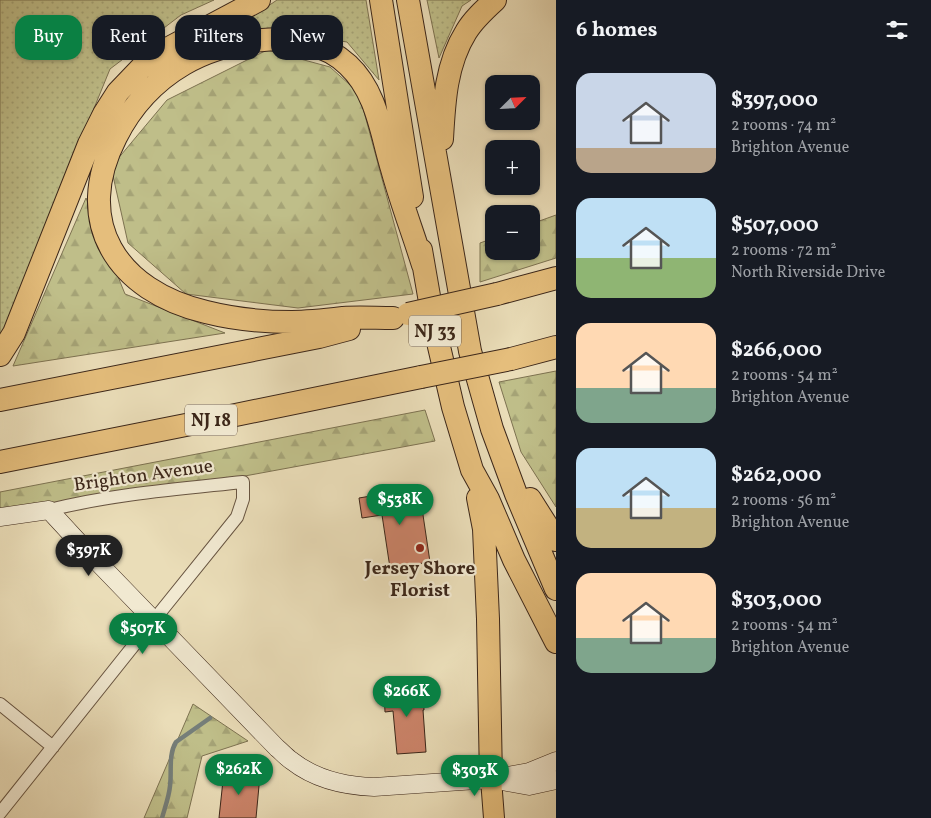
<!DOCTYPE html>
<html lang="en">
<head>
<meta charset="utf-8">
<style>
	body { margin:0; font-family:Vollkorn,serif; background:#242831; color:#f1f3f6; height:100vh; display:flex; flex-direction:column; font-size:19px; white-space:nowrap }
	* { box-sizing:border-box; margin:0 }
	p { font-size:16px; color:#9ea1a6 }
	.icon { flex:none; width:28px; height:28px; fill:none; stroke:currentColor; stroke-width:2; stroke-linecap:round; stroke-linejoin:round }
	.map { position:relative; flex:1; overflow:hidden }
	.panel { display:flex; flex-direction:column; background:#171b24; width:375px }
	.panel>* { flex:none }
	.top-card { position:absolute; left:15px; top:15px; width:465px; height:45px; display:flex; gap:10px }
	.needle { width:32px; rotate:66deg }
	.tools { position:absolute; left:485px; top:75px; display:grid; gap:10px }
	.tools a { display:grid; place-items:center; width:55px; height:55px; border-radius:10px; background:#171b24; box-shadow:0 1px 4px #0004; font-size:25px }
	.price { position:absolute; translate:-50% -42px; padding:0 11px; border-radius:18px; background:#0b8043; color:#fff; font-size:16px; line-height:32px; filter:drop-shadow(0 1px 2px #0008) }
	.price::after { content:''; position:absolute; left:50%; top:30px; width:15px; height:11px; margin-left:-8px; background:inherit; clip-path:polygon(0 0,100% 0,50% 100%) }
	.price.on { background:#222; color:#fff }
	ul { padding:0; list-style:none }
	li { display:flex; align-items:center; gap:15px; height:125px; padding:0 20px }
	li span { display:grid; place-items:center; flex:none; width:140px; height:100px; border-radius:15px; color:#555 }
	li>.icon { margin-inline-start:auto }
	span .icon { width:60px; height:60px; fill:#fffc; stroke-width:1 }
	li b { font-size:21px }
	h2 { display:flex; justify-content:space-between; align-items:center; height:60px; padding:0 20px; font-size:21px }
	.tag { padding:0 18px; border-radius:15px; background:#171b24; box-shadow:0 1px 4px #0004; font-size:18px; line-height:45px }
	.tag.on { background:#0b8043; color:#fff }
	main { display:flex; flex:1; min-height:0 }
	.map>svg:first-child { display:block }
	.grass { fill:url(#grass-dots); stroke:#7d7251 }
	.forest { fill:url(#forest-firs); stroke:#7d7251 }
	.lines { fill:none; stroke-linecap:round; stroke-linejoin:round }
	.stream { stroke:#757e79; stroke-width:4.5 }
	.building { fill:#cc846a; stroke:#3b2619 }
	.street-casing { stroke:#675441; stroke-width:14 }
	.secondary-casing { stroke:#3b2619; stroke-width:19 }
	.primary-casing { stroke:#3b2619; stroke-width:22 }
	.highway-casing { stroke:#3b2619; stroke-width:24 }
	.street { stroke:#f1e9d1; stroke-width:12 }
	.secondary { stroke:#f1e9d1; stroke-width:18 }
	.primary { stroke:#e5be7c; stroke-width:20 }
	.highway { stroke:#e5be7c; stroke-width:22 }
	.highway-bridge-casing { stroke:#3b2619; stroke-width:24; stroke-linecap:butt }
	.highway-bridge { stroke:#e5be7c; stroke-width:22 }
	.poi-dot { fill:#8f2418; stroke:#f1e9d1; stroke-width:2 }
	.labels { text-anchor:middle; stroke-width:4.5; stroke-linejoin:round; paint-order:stroke }
	.shield { fill:#f1e9d1; stroke:#726050; stroke-width:1 }
	.shield-label { font-size:18px; font-weight:bold; fill:#3b2619 }
	.street-label { font-size:19px; fill:#3b2619; stroke:#f1e9d1 }
	.poi-label { font-size:19px; font-weight:bold; fill:#3b2619; stroke:#f1e9d1 }
</style>
</head>
<body>
<main>
<div class="map">
<svg width="556" height="818" viewBox="0 0 556 818">
	<defs>
		<pattern id="grass-dots" width="8" height="8" patternUnits="userSpaceOnUse" patternTransform="scale(1.25)"><rect width="8" height="8" fill="#bfbe89"/><path d="M2 2h.1M6 6h.1" fill="none" stroke="#a5a376" stroke-width="1.8" stroke-linecap="round"/></pattern>
		<pattern id="forest-firs" width="22" height="20" patternUnits="userSpaceOnUse" patternTransform="scale(1.25)"><rect width="22" height="20" fill="#bfbe89"/><path d="M5 1l3.5 6h-7zM16 11l3.5 6h-7z" fill="#a5a376"/></pattern>
	</defs>
	<rect width="100%" height="100%" fill="#eaddb8"/>
	<filter id="stains"><feTurbulence type="fractalNoise" baseFrequency=".004" numOctaves="4"/><feColorMatrix values="0 0 0 0 .2 0 0 0 0 .09 0 0 0 0 .02 0 0 0 .5 -.17"/></filter>
	<radialGradient id="worn" r=".72"><stop offset=".6" stop-color="#630" stop-opacity="0"/><stop offset="1" stop-color="#630" stop-opacity=".3"/></radialGradient>
	<path class="grass" d="M0,0h214l-33,15 -71,54 -110,270z
		M277,0h89l13,80 -32,-38 -107,-17z
		M427,0h44l-9,6 -23,52z"/>
	<path class="forest" d="M267,50l63,17 29,26 54,201 -115,14 -112,-14 -58,-51 -17,-76 56,-67z
		M86,198l39,96 100,39 -212,33z
		M556,215v43l-76,24v-39l14,-5v13h37v-27z
		M556,371v136l-35,-55 -22,-70z
		M425,410l10,31 -435,80v-29z
		M193,704l55,37 -46,15 -15,62h-43z"/>
	<g class="lines">
		<path class="stream" d="M162,818c3,-11 7,-21 8,-32 2,-14 -2,-31 6,-44l34,-24"/>
	</g>
	<path class="building" d="M419,488l11,74 -40,6 -8,-53 -20,3 -3,-20z
		M423,687l1,23h-1l3,42 -29,2 -4,-43 -8,1 -1,-23z
		M224,771l36,4 -4,43h-37z"/>
	<g class="lines">
		<defs>
			<path id="street" d="M0,704l53,43
				M0,813l154,-193 83,-103 6,-18v-17c-65,7 -130,12 -194,28"/>
			<path id="secondary" d="M0,517l49,-7 35,38 193,200c5,4 9,9 15,13 23,18 53,25 82,26l117,-8 38,-7 27,-11
				M502,781l27,5 27,-6"/>
			<path id="primary" d="M491,779l3,39"/>
			<path id="highway" d="M381,0l31,197
				M408,0l62,351 22,78 24,65 40,95
				M442,139c2,-37 4,-75 24,-107 7,-12 18,-22 29,-32
				M421,250l13,75 19,82 19,63 16,29 26,61 42,82
				M497,294l59,-16
				M393,318c-17,0 -34,-1 -50,0 -17,2 -34,4 -51,4 -29,0 -58,-3 -86,-10 -89,-21 -134,-90 -90,-175 15,-30 39,-56 68,-73 25,-15 51,-21 79,-24 29,-3 63,4 85,25 29,27 33,68 44,104 9,33 21,64 31,96
				M0,355l14,-22 75,-189 15,-30 14,-22 23,-24 26,-19 92,-49
				M511,359l45,-12
				M0,400l319,-63 30,-8
				M0,462l221,-44 200,-41
				M478,498l6,31 4,90 3,160
				M530,499l26,41"/>
		</defs>
		<use href="#street" class="street-casing"/>
		<use href="#secondary" class="secondary-casing"/>
		<use href="#primary" class="primary-casing"/>
		<use href="#highway" class="highway-casing"/>
		<use href="#street" class="street"/>
		<use href="#secondary" class="secondary"/>
		<use href="#primary" class="primary"/>
		<use href="#highway" class="highway"/>
		<defs>
			<path id="highway-bridge" d="M408,314l89,-20
				M421,377l90,-18"/>
		</defs>
		<use href="#highway-bridge" class="highway-bridge-casing"/>
		<use href="#highway-bridge" class="highway-bridge"/>
	</g>
	<circle class="poi-dot" cx="420" cy="548" r="5"/>
	<g class="labels">
		<g class="shield">
			<rect x="409" y="315.5" width="52" height="31" rx="4"/>
			<rect x="185" y="404.5" width="52" height="31" rx="4"/>
		</g>
		<g class="shield-label">
			<text x="435" y="337">NJ 33</text>
			<text x="211" y="426">NJ 18</text>
		</g>
		<g class="street-label">
			<text transform="translate(143 474) rotate(-8)" y="7">Brighton Avenue</text>
		</g>
		<g class="poi-label">
			<text x="420" y="574">Jersey Shore<tspan x="420" dy="22">Florist</tspan></text>
		</g>
	</g>
	<rect width="100%" height="100%" filter="url(#stains)"/>
	<rect width="100%" height="100%" fill="url(#worn)"/>
</svg>
<div class="tools">
<a><svg class="needle" viewBox="-14 -14 28 28"><path d="M0-13l5 13h-10z" fill="#e53935"/><path d="M0 13l5-13h-10z" fill="#9ea1a6"/></svg></a>
<a>+</a>
<a>−</a>
</div>
<b class="price" style="left:400px;top:526px">$538K</b>
<b class="price on" style="left:89px;top:577px">$397K</b>
<b class="price" style="left:143px;top:655px">$507K</b>
<b class="price" style="left:407px;top:718px">$266K</b>
<b class="price" style="left:239px;top:796px">$262K</b>
<b class="price" style="left:475px;top:797px">$303K</b>
<div class="top-card">
<a class="tag on">Buy</a>
<a class="tag">Rent</a>
<a class="tag">Filters</a>
<a class="tag">New</a>
</div>
</div>
<section class="panel">
<h2>6 homes<svg class="icon" aria-label="filters" viewBox="0 0 24 24"><path d="M4 7h16M4 17h16"/><circle cx="9" cy="7" r="2"/><circle cx="15" cy="17" r="2"/></svg></h2>
<ul>
<li><span style="background:linear-gradient(#c9d6e8 75%,#b9a48a 0)"><svg class="icon" aria-label="home" viewBox="0 0 24 24"><path d="M3 11l9-7 9 7M6 9v11h12V9"/></svg></span><div><b>$397,000</b><p>2 rooms · 74 m²</p><p>Brighton Avenue</p></div></li>
<li><span style="background:linear-gradient(#bfe0f5 60%,#8fb573 0)"><svg class="icon" aria-label="home" viewBox="0 0 24 24"><path d="M3 11l9-7 9 7M6 9v11h12V9"/></svg></span><div><b>$507,000</b><p>2 rooms · 72 m²</p><p>North Riverside Drive</p></div></li>
<li><span style="background:linear-gradient(#ffd9b3 65%,#7fa58c 0)"><svg class="icon" aria-label="home" viewBox="0 0 24 24"><path d="M3 11l9-7 9 7M6 9v11h12V9"/></svg></span><div><b>$266,000</b><p>2 rooms · 54 m²</p><p>Brighton Avenue</p></div></li>
<li><span style="background:linear-gradient(#bfe0f5 60%,#c2b280 0)"><svg class="icon" aria-label="home" viewBox="0 0 24 24"><path d="M3 11l9-7 9 7M6 9v11h12V9"/></svg></span><div><b>$262,000</b><p>2 rooms · 56 m²</p><p>Brighton Avenue</p></div></li>
<li><span style="background:linear-gradient(#ffd9b3 65%,#7fa58c 0)"><svg class="icon" aria-label="home" viewBox="0 0 24 24"><path d="M3 11l9-7 9 7M6 9v11h12V9"/></svg></span><div><b>$303,000</b><p>2 rooms · 54 m²</p><p>Brighton Avenue</p></div></li>
</ul>
</section>
</main>
</body>
</html>
